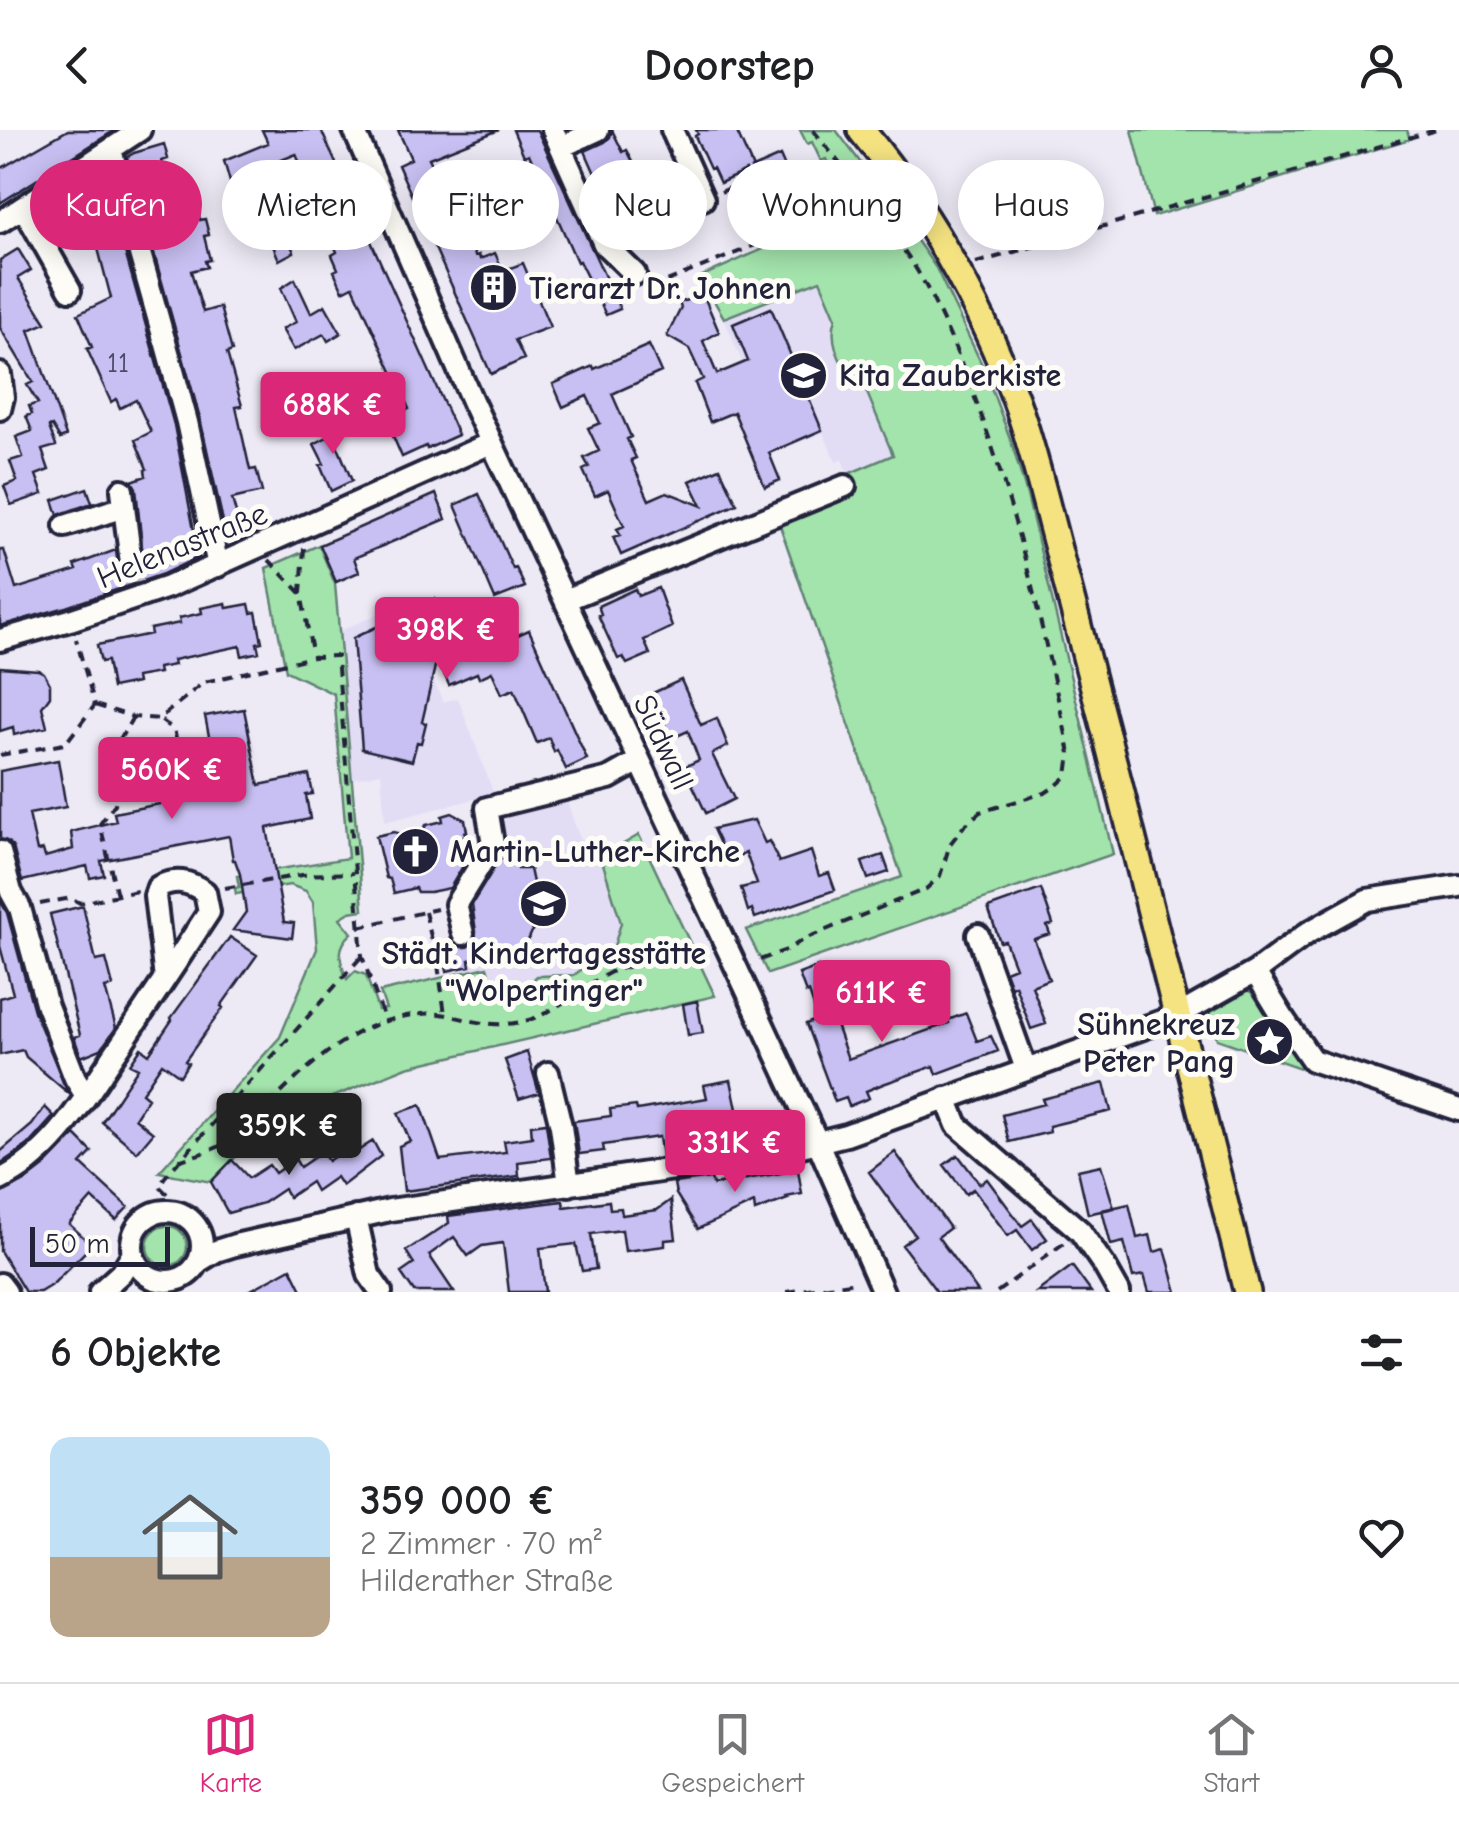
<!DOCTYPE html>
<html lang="de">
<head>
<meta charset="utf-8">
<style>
	body { margin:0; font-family:"Comic Neue",sans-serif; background:#f2f2f2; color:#202124; height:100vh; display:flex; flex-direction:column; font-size:38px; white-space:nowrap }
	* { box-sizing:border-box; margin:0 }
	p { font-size:32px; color:#757577 }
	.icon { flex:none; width:55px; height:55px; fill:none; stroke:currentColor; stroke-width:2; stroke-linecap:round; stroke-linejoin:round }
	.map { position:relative; height:1162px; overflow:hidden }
	.drawer { display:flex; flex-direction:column; background:#fff; flex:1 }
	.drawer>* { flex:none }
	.hud { position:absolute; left:30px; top:30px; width:1400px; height:90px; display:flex; gap:20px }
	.scale { position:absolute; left:30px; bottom:25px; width:140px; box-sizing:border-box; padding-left:10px; border:5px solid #22223b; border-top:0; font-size:28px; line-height:35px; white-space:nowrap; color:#22223b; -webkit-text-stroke:8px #fdfcf7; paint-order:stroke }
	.price { position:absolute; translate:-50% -85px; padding:0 22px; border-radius:10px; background:#db2777; color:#fff; font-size:32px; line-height:65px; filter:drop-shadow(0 2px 5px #0008) }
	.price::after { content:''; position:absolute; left:50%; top:60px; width:30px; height:22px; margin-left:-15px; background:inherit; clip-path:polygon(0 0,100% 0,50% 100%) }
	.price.on { background:#222; color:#fff }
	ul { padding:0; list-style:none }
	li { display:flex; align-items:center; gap:30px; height:250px; padding:0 50px }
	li+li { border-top:2px solid #e0e0e0 }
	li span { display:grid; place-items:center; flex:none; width:280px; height:200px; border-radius:20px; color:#555 }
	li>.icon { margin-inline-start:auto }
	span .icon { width:120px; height:120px; fill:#fffc; stroke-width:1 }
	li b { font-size:42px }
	h2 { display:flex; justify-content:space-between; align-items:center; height:120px; padding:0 50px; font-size:42px }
	.chip { padding:0 35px; border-radius:45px; background:#fff; box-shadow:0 5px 25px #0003; font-size:35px; line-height:90px }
	.chip.on { background:#db2777; color:#fff }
	header { display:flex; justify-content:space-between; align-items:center; height:130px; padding:0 50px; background:#fff; font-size:45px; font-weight:700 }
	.tabs { display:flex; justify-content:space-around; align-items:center; height:140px; border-top:2px solid #e0e0e0; background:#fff; font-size:28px; color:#757577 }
	.tabs a { display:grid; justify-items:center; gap:5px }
	.tabs .on { color:#db2777 }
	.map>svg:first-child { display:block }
	.built { fill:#e2ddf5 }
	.green { fill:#a3e3ac; stroke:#628274; stroke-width:2.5 }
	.building { fill:#c8c0f2; stroke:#22223b; stroke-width:2.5 }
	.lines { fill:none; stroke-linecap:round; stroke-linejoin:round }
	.minor-tunnel { stroke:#c4c2d1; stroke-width:20; stroke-dasharray:20 10; stroke-linecap:butt }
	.minor-casing { stroke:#22223b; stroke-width:28 }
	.major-casing { stroke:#22223b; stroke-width:32 }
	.path { stroke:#22223b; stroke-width:4; stroke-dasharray:10 8; stroke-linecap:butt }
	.minor { stroke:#fdfcf7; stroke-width:20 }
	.major { stroke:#f5e382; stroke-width:25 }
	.labels { text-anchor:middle; stroke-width:10; stroke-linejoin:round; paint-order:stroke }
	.number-label { font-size:28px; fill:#4c4a69 }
	.poi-label { font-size:32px; font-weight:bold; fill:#22223b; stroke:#fdfcf7; text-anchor:start }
	.street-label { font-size:32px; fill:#22223b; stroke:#fdfcf7 }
</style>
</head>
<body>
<header><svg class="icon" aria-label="back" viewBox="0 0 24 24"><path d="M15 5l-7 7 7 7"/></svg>Doorstep<svg class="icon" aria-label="person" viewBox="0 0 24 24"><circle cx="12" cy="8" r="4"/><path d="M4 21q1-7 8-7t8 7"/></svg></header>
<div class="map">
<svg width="1459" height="1162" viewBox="0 0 1459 1162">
	<rect width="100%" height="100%" fill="#edeaf6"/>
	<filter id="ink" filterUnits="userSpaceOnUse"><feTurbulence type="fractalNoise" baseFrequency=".01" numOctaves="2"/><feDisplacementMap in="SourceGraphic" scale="20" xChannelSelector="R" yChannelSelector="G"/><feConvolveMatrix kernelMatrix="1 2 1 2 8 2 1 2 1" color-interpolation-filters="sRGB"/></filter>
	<g filter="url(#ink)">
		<path class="built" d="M820,150l73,176 -45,18 -6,-14 -6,2 -13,-29 -39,15 -4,-8 -6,1 -50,-123z
			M400,474l43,98 15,-4 36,96 -109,28 -4,-49 -28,6 -13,-148z
			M566,669l14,40 21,18 20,65 -7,24 -40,29 -36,1 -22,20 -14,-3 -11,-11 -4,-15 -39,9 -6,-28 10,-2 -1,-6 22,-5 -3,-16 5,-3 -6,-26 3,-7 17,-4 -4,-16 24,-6 -7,-31 5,-11z"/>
		<path class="green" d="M800,0h36l55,73 45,65 48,101 27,72 16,54 86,359 -345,120 -22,-44 156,-53 -123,-354 76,-30 -7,-19 45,-19 -33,-79h-7c-15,-12 -24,-39 -17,-58l-16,-38 -96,38 -24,-41 63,-28 -6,-14 86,-37 -17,-39 -5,2 -9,-19 -5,2z
			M1132,0h275l3,9 -256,77z
			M319,415l16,39 28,326 -13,2 -10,6 12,15c-16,14 -13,28 -5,46l8,-8 11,4 12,35 8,-1 -6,-17 107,-25c5,18 11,25 29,29l21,-20 37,-1 40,-29 7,-23 -20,-66 38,-22 76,161 -308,71 -137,55 -59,60 -52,-10 121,-135 37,-88 -4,-47 -7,-11 -16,-6 -54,9 -1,-6 4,-1 -2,-11 111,-18 -14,-164 -48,-23 -20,-103z
			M1247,860l9,4 26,39 -7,4 -4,-5 -6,4 9,15 7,-4 -5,-7 8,-5 19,34 -86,-30 -7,-28z
			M147 1116a20 20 0 1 1 40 0a20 20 0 1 1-40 0Z"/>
		<path class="building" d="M68,0h47l-115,73v-34z
			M262,0h59l137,305 -31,14 -1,-3 -24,11 -16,-37 23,-11 -56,-123 -10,5 -9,-20 4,-2 -6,-14 5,-3 -41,-98 -27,11 5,12 -20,9 -5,-12 -19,8 -6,-21 44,-18z
			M398,0h101l-70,28 13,28 24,-11 14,36 -18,7 13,38 4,-1 1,4 15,-6 8,18 20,-8 27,64 -35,13 9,19 -33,15 -93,-209 13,-6z
			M513,0h24l83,179 -14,6 -27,-54 -2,1 -48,-108 -5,2z
			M612,0l11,22 4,-2 10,20 -8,4 18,41 -28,13 -34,-77 20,-9 5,-5z
			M696,0h40l17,38 -3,1 30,-13 25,58 -33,15 -26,-58 -26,12 -7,-15 -3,1 -11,-24 -4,-9 3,-2z
			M164,14l4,15 -6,2 8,30 3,-1 6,21 18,-4 3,13 5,-1 4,16 -5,1 6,24 -5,1 2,6 -16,4 12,41 17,-5 12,44 -5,2 15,53 -6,1 14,63 6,-1 6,23 -30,7 9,32 -15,4 -26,-117 -73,-261 7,-4z
			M98,44l10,18 66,233 25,132 -36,17 -97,33 -66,19v-76h4l12,39 61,-19 -2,-5 41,-15 2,16 7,9 9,1 6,-3 4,-6 -8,-79 -4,-7 14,-5 -1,-6 2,-1 -12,-29 16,-8 -15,-32 -16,8 -4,-9 -5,3 -24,-53 5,-2 -14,-33 33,-16 -22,-84 -34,21 -14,-24z
			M684,84l7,16 -31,14 -7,-16z
			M280,92l14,30 -15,8 -14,-33z
			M18,119l13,21 -13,8 28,45 -17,7 37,106 -6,3 -8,-13 -3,1 7,19 -14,4 7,20 -13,5 7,19 -32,11 -7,-19 13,-5 -7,-20 13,-4 -7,-20 16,-6 -6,-15 6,-2 -3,-8 9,-3 -11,-18 6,-3 -33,-54v-68z
			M295,149l16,34 14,-8 16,28 -13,8 -4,-7 -30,16 -12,-21 14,-7 -15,-34z
			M703,164l16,38 -16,9 14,33 31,-13 -15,-37 38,-16 51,122 -53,23 11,27 -15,7 -31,-75 -24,10 -15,-39 8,-4 -14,-30 -22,-13 14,-28 -2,-5z
			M649,215l12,27 -49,22 19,43 -4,2 9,19 -5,2 18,40 18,-8 35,14 -12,-25 30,-13 17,36 -116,51 -8,-18 7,-2 -3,-6 7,-3 -16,-36 -13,6 -12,-26 6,-3 -5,-9 15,-7 -11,-23 12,-5 -13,-27 -24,11 -10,-23 40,-18 1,3z
			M336,286l7,14 -10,5 19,46 -21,10 -11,-26 4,-1 -10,-20 17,-9 -2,2 -7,-15z
			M87,358l5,15 -34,12 -5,-15z
			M436,364l10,25 -92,39 5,14 -23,10 -16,-37z
			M479,364l34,75 3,-1 9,19 -30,12 -40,-94z
			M658,458l14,39 -28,13 6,14 -23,10 -4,-7 -5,2 -20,-44 3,-1 -3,-8 37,-17 3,7z
			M435,469l16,35 8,-3 11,25 59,-26 58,129 -21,10 -9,-19 -3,2 -5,-14 -12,5 -23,-54 -12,5 -10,-22 -13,6 -2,-5 -28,12 -12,-27 -15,64 4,1 -5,20 -4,-1 -5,19 -50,-12 -9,-111z
			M226,473l1,5 22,-4 2,9 5,-1 6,30 -5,1 2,9 -17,4 -2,-10 -67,14 1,5 -16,3 1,5 -23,4 1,6 -25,5 -5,-27 -6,1 -4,-17 54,-11 -1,-5 30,-6 -1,-5 23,-5 -1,-5z
			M0,537l38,3 6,3 6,11v12l-8,11 5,20 -33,8 -1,-8 -13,4z
			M681,550l20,45 16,-7 11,28 -16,8 22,45 -28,14 -22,-46 15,-7 -11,-29 -18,8 -17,-46z
			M244,579l15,76 50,-10 4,19 -7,1 4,24 -43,9 17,94 10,1 -2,15 -59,-8 13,-18 -6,-38 -5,-14h-2l-4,-24 -128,25 3,14 -14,3 -3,-12 -65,15 -9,-34 -4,-5 -9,-3v-68l58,-11 8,47 -37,7 8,37 6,-1 2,7 28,-8 -2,-17 45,-11 -2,-8 106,-21 -15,-76z
			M452,683l13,7 2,12h-2v4l-4,1 5,24 -16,27 -20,4h-13l-2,-4 -21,5 -4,-14 -4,-1 -10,-42 18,-4 26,7 6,-14 17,-4 -1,-5z
			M754,690l11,23 4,-2 10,21 32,-11 8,25 10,-3 6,17 -80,28 -3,-9 -4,2 -7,-23 16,-4 -11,-31 -18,8 -15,-32z
			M883,725l6,17 -21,7 -6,-17z
			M515,726l3,13h12l5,23 7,1 2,35 -9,-3 -14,31 -10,-6 -42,10 1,6 -23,5 -5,-23 10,-2v-5l8,6h7l6,-4 3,-11 -4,-28 27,-44z
			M1041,759l12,35 -6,2 3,8 -16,5 15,40 -17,7 14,38 -15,5 -16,-44 -4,2 -6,-16 10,-4 -10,-26 -5,1 -12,-34z
			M0,770l7,13 27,98 34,82 -42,-36 -3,-7 -23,5v-57l13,-4 -13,-48z
			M83,776l13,55 10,-2 7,27 -8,2 11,40 -15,21 -20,8 -7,-20 6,-2 -30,-121z
			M230,807l27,18 -36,51 2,2 -38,53 3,2 -8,13 -18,-13 -20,30 6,5 -13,20 18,15 -16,19 -35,-30 36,-54 -8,-4 11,-16 8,6 23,-34 -1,-2z
			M818,837l6,19 25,-9 4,11 6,-2 7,16 -34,12 16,45 101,-36 -1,-3 18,-7 11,28 14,-5 7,15 -61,23 -3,-8 -51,18 -17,7 3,7 -20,8 -3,-8 -11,4 -29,-78 12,-5 -9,-27 -3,1 -7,-19z
			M697,871l6,32 -15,2 -5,-31z
			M527,922l12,41 -20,6 -14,-39z
			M731,950l7,34 -25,5 3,13 -12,3 2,7 -8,1 1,7 -37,6 -3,-19 -56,8 1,6 -25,3 -5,-33 37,-5 -1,-7 26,-3 1,4 70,-12 -3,-13z
			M1104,953l7,28 -62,15 1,6 -41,10 -7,-27 42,-11 -2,-5z
			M421,975l19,55 66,-8 -2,-11 28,-4 -1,-12 15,-2 5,35 -33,4 1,14 -115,15 -5,-45 11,-5 -12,-28z
			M45,977l9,9 -26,29 -28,19v-12l32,-27z
			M75,1005l17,17 -11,12 47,43 -12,13 -24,-22 -23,26 23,21 -39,39 -13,8h-15l-25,-41v-57l27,-14 18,-14z
			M373,1011l8,15 -39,30 -6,-9 -20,14 -5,-9 -22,15 -5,-8 -21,14 -35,10 -17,-31 21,-22 17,18 20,-13 6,8 20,-14 5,8 22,-15 6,9 20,-14 5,7z
			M895,1022l55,76 -12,9 40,55h-41l-35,-47 13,-10 -46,-63z
			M958,1025l22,29 7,-5 35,47 10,-7 15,20 -15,11 -15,-20 -9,6 -35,-47 -7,5 -22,-29z
			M1101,1035l13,43 -26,6 -10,-44z
			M798,1040l4,24 -16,3 2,2 -33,12 -1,-8 -56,26 -22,-35 -2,-11 37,-5 2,7z
			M671,1070l5,39 -11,1v6l-40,5 -3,-21 -31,4 5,35 -14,2 -6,-27 -36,4 5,44h-36l-6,-49 -21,3 -14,10 -14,-19 -25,18 25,37h-40l-13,-19 13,-9 -8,-13 43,-28 -1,-7 115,-15 1,6 45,-6 1,8 11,-1 1,7 35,-5z
			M1129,1074l8,34 13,-3 4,17 11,-3 12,43h-28l-5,-17 -11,2 -9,-35 -13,3 -9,-35z
			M1072,1136l19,26h-54z
			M291,1138l12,24h-56z"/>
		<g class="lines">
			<path class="minor-tunnel" d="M131,433l3,24"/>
			<defs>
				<path id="minor" d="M354,0l119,273 345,740 65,149
					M553,0l51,114 31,30
					M672,0l31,69
					M561,17l37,-17
					M111,20l53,189
					M23,77l47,83
					M0,92l140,-92
					M165,211l22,81 31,144
					M0,244l3,23 -3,12
					M122,360l9,73
					M65,396l59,-19
					M565,470l280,-114
					M0,510l70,-20 98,-33 323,-144
					M0,722l11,40 9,16 27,98 28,72 11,18
					M463,804l-7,-30 37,-60 -6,-36 122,-30 30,-17
					M978,805l48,134
					M1255,842l30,49 27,39 147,50
					M548,943l13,53 8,59
					M946,968l11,27 123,106 25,36 14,25
					M0,1050c55,-27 85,-83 118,-131 31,-46 61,-91 91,-137l-4,-20c-16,-11 -30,-14 -47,-5l-3,9 10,83
					M132 1116a35 35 0 1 1 70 0a35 35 0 1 1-70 0Z
					M356,1087l13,58 12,17
					M198,1132l18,-11 19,-6 155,-35 367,-53 89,-22 333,-120 76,-43 54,-40 58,-32 92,-14
					M0,1154l6,8
					M100,1162l21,-19 11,-18"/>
				<path id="major" d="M861,0c66,80 118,171 154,268 15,40 25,82 36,124 20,75 39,151 59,227 46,181 92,362 137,543"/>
			</defs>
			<use href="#minor" class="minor-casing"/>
			<use href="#major" class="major-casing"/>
			<path class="path" d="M813,0l55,69
				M721,62l11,-5 25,53 111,-41c19,29 43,58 59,89 74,146 108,306 143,465l-3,23 -10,9 -12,8 -65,19 -16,14 -14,18 -10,32 -14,13 -122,50 -15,10 -35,13
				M621,106l64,-29
				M976,133l460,-133
				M650,158l108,-44 -1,-4
				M304,418l-3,45 12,64
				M269,430l32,33
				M95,575l38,12 26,2 45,-37 109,-25 24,-1 25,300 23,65
				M0,625l65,-11 30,-39 -19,-66
				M123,633l17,17 31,-7 9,-16 -6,-28 -14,-9
				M225,758l77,-13 52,-2
				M117,765l-17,-71 15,-20 8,-41 -3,-24 13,-22
				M40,774l31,-6 9,5 57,-12
				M425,782l13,53 7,49
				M359,797l78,-18
				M178,1031c17,-6 36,-10 50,-20 17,-11 31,-27 46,-41 31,-31 69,-66 112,-79 17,-5 43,-10 61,-6 22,5 44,12 68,8 37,-5 62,-34 94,-50 19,-9 39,-9 60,-12 12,-2 24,-9 35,-14
				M167,1064l-8,-8 6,-9 197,-221
				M787,1162l70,-10
				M997,1162l67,-49"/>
			<use href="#minor" class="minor"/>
			<use href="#major" class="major"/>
		</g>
	</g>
	<defs>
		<symbol id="building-disc" viewBox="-11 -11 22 22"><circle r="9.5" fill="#22223b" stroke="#fdfcf7"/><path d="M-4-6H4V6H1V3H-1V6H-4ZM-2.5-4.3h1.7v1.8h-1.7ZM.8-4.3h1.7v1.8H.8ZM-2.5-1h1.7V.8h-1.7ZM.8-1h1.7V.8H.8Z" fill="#fff"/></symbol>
		<symbol id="school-disc" viewBox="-11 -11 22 22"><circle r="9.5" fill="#22223b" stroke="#fdfcf7"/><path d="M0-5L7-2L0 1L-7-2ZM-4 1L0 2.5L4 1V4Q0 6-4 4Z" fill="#fff"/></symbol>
		<symbol id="church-disc" viewBox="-11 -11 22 22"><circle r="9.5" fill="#22223b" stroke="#fdfcf7"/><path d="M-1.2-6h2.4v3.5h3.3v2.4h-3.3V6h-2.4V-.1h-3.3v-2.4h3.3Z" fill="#fff"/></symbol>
		<symbol id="sight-disc" viewBox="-11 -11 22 22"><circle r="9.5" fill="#22223b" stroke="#fdfcf7"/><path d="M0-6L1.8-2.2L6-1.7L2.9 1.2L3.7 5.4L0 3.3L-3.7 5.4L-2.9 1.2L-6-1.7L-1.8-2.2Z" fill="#fff"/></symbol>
	</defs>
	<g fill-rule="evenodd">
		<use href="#building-disc" x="466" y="130" width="55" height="55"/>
		<use href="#school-disc" x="776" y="218" width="55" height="55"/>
		<use href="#church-disc" x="388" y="694" width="55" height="55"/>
		<use href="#school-disc" x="516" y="746" width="55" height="55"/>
		<use href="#sight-disc" x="1242" y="884" width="55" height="55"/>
	</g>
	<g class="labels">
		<g class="number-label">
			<text x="118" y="242">11</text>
		</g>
		<g class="poi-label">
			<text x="529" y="169">Tierarzt Dr. Johnen</text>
			<text x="839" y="256">Kita Zauberkiste</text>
			<text x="450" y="732">Martin-Luther-Kirche</text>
			<text x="544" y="834" text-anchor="middle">Städt. Kindertagesstätte<tspan x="544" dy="37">"Wolpertinger"</tspan></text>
			<text x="1235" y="905" text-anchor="end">Sühnekreuz<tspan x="1235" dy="37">Peter Pang</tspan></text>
		</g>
		<g class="street-label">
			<text transform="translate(182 415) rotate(-22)" y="11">Helenastraße</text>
			<text transform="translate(664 612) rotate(65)" y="11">Südwall</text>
		</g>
	</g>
</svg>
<div class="scale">50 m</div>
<b class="price" style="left:333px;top:327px">688K €</b>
<b class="price" style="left:447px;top:552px">398K €</b>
<b class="price" style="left:172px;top:692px">560K €</b>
<b class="price" style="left:882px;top:915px">611K €</b>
<b class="price on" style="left:289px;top:1048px">359K €</b>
<b class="price" style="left:735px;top:1065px">331K €</b>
<div class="hud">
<a class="chip on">Kaufen</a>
<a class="chip">Mieten</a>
<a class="chip">Filter</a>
<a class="chip">Neu</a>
<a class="chip">Wohnung</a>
<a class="chip">Haus</a>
</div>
</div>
<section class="drawer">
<h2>6 Objekte<svg class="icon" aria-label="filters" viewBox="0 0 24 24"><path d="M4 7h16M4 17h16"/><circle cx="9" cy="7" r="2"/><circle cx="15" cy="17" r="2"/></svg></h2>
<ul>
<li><span style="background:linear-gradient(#bfe0f5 60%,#b9a48a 0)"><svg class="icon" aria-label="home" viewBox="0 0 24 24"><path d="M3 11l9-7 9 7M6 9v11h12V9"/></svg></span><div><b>359 000 €</b><p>2 Zimmer · 70 m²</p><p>Hilderather Straße</p></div><svg class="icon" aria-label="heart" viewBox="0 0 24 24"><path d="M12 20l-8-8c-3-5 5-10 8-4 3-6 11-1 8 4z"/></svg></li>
</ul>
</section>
<nav class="tabs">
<a class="on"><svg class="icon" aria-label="map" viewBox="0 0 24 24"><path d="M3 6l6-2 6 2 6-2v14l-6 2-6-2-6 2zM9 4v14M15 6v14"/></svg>Karte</a>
<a><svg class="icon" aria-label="saved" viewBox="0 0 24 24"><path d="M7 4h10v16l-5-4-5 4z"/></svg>Gespeichert</a>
<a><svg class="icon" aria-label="home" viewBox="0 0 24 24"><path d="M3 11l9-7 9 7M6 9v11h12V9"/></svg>Start</a>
</nav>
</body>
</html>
